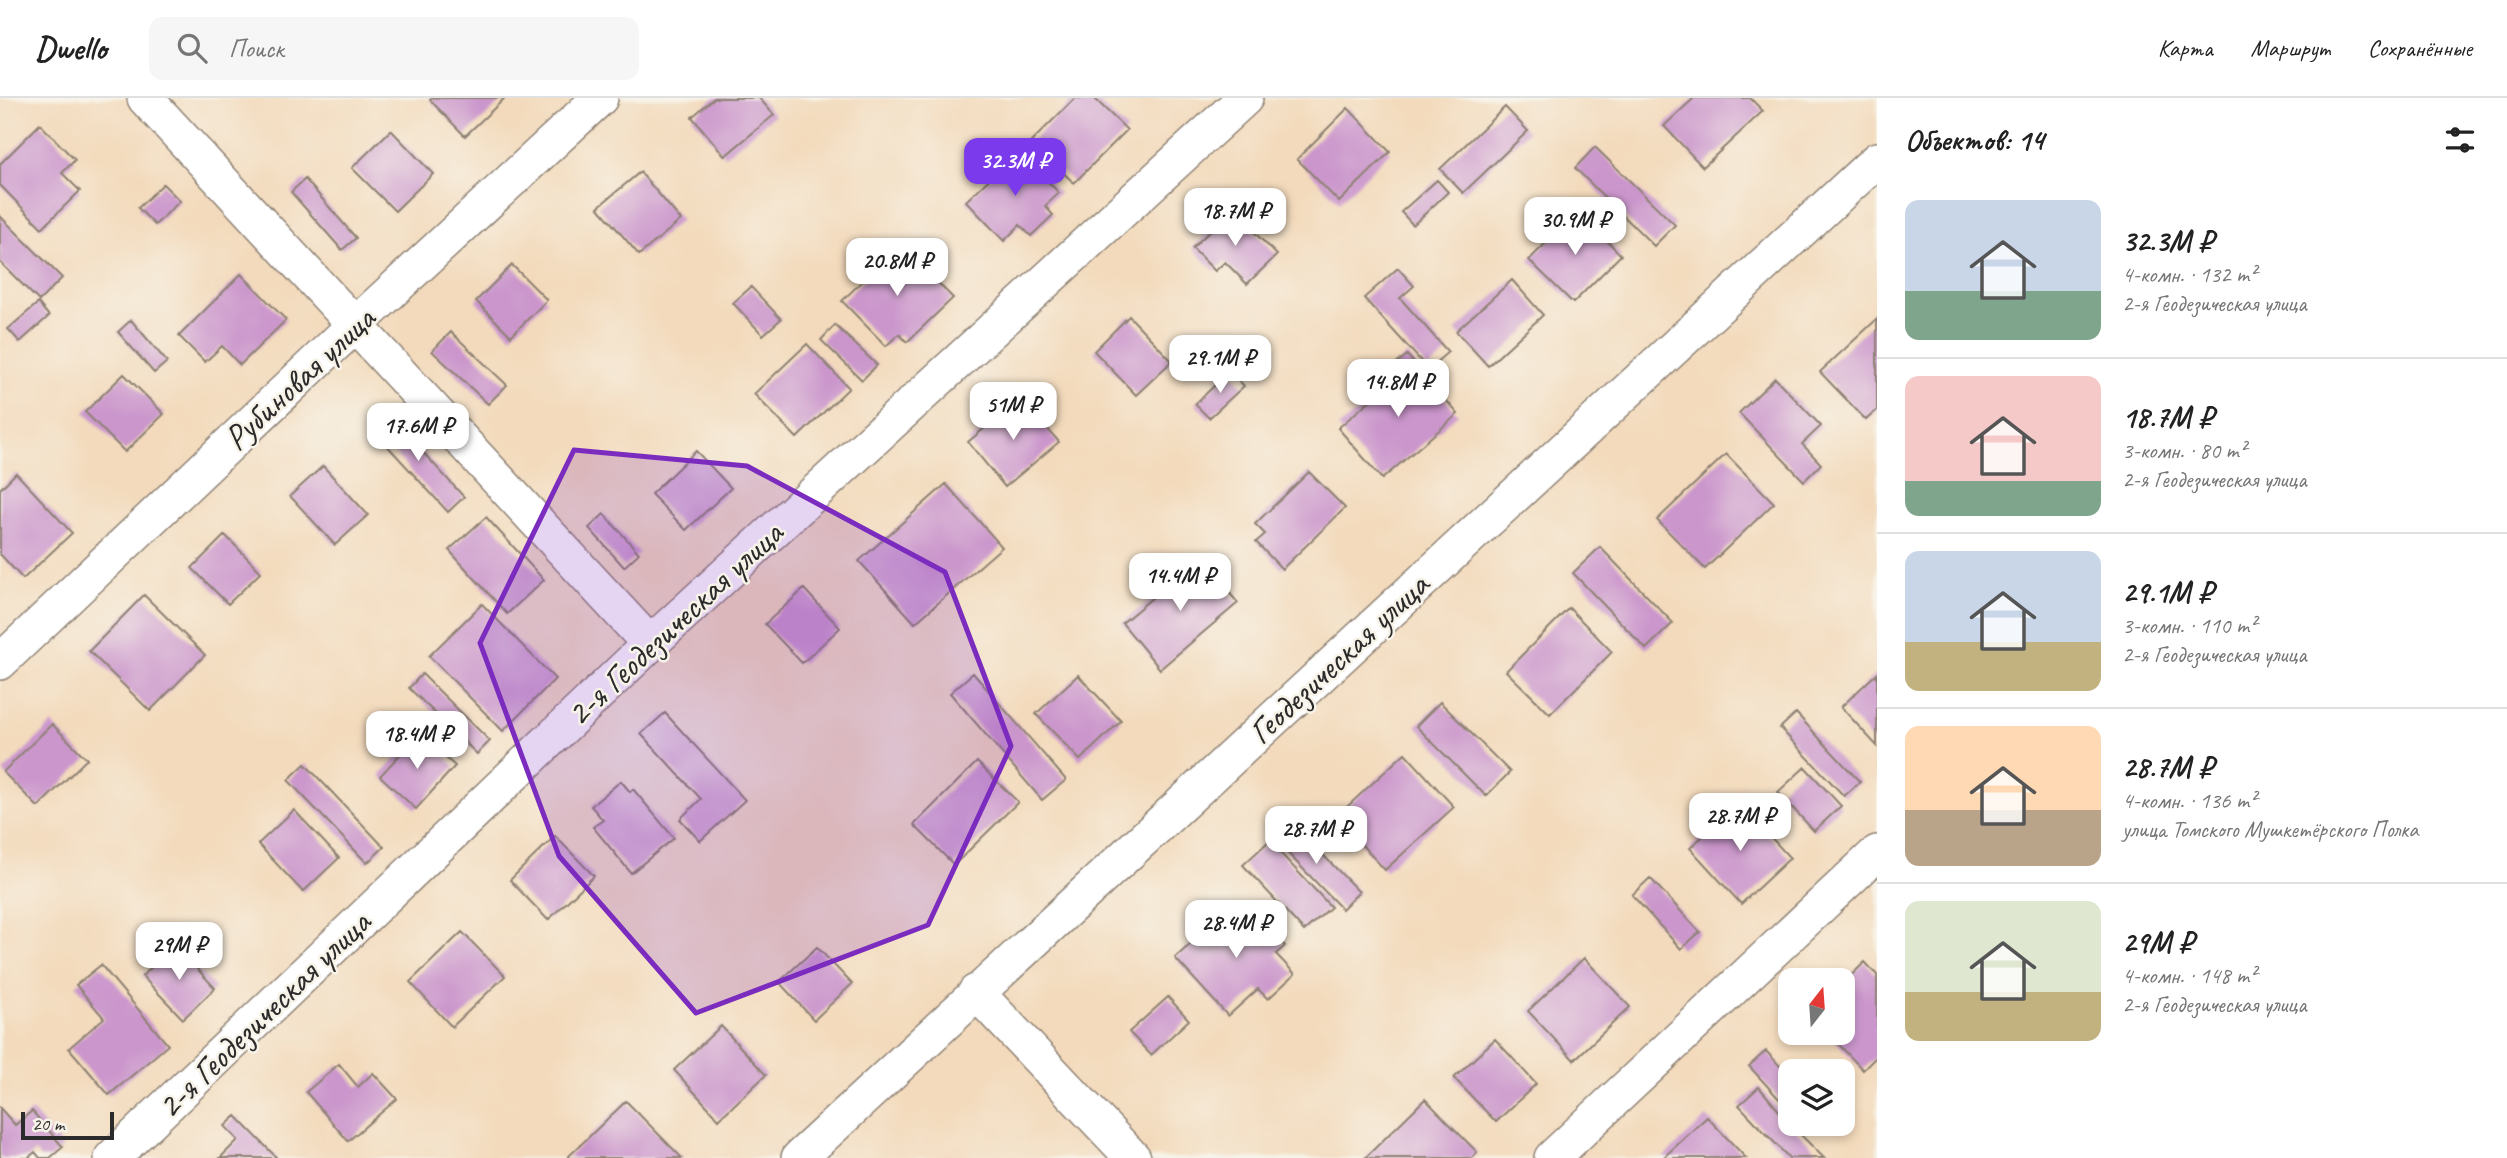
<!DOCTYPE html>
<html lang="ru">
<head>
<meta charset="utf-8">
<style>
	body { margin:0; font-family:Caveat,sans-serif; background:#f6f6f6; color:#222; height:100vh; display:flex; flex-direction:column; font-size:26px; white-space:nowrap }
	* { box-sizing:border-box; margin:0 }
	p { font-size:23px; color:#767676 }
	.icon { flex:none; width:38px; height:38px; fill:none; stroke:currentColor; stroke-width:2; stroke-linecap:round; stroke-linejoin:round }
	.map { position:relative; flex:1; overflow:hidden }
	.side { display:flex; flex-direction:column; background:#fff; width:630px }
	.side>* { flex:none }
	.needle { width:46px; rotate:17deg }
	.tools { position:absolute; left:1778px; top:870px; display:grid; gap:14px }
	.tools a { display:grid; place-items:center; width:77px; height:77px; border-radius:14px; background:#fff; box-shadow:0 4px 10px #0003; font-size:35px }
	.scale { position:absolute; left:21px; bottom:18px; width:93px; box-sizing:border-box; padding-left:7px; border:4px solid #2b2b2b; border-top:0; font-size:19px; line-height:24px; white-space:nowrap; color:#2b2b2b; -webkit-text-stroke:5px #f7f3e8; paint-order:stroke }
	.price { position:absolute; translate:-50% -60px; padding:0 16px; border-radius:14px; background:#fff; color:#222; font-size:23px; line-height:46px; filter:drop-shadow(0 2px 4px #0008) }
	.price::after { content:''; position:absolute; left:50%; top:42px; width:21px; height:16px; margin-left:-10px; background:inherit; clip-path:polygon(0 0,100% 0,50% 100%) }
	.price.selected { background:#7c3aed; color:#fff }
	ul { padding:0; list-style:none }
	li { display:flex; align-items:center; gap:21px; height:175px; padding:0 28px }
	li+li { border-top:2px solid #e0e0e0 }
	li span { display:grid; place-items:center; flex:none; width:196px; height:140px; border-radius:14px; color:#555 }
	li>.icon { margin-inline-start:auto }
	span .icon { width:84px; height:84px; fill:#fffc; stroke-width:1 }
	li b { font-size:30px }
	h2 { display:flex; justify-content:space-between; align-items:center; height:84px; padding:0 28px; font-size:30px }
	header { display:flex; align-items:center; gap:42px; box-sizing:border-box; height:98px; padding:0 35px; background:#fff; border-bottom:2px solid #e0e0e0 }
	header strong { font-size:33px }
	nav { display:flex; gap:38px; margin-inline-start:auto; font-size:24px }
	.search { width:490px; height:63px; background:#f6f6f6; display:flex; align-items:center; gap:18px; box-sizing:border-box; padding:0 24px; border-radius:14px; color:#767676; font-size:26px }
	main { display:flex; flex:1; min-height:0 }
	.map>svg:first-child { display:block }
	.building { fill:#cb96cc }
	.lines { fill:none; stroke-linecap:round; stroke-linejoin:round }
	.street-casing { stroke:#8f8274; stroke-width:38 }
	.street { stroke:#fff; stroke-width:35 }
	.marked { fill:#7b2cbf; fill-opacity:0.2; stroke:#7b2cbf; stroke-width:5; stroke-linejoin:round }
	.labels { text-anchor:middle; stroke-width:5; stroke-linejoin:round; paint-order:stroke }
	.street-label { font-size:35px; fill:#2b2b2b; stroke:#f7f3e8 }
</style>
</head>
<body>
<header>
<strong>Dwello</strong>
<div class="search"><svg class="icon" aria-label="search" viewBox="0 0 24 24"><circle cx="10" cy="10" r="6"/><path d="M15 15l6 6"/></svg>Поиск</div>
<nav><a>Карта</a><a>Маршрут</a><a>Сохранённые</a></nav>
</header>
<main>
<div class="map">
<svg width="1877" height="1060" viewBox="0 0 1877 1060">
	<rect width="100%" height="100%" fill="#f7f3e8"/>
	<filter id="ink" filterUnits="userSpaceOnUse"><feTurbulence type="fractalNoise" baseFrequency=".0143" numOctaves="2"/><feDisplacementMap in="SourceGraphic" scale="14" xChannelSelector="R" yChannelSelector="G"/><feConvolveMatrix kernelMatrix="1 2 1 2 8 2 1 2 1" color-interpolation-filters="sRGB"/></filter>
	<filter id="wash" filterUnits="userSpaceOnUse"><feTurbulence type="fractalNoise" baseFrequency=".00686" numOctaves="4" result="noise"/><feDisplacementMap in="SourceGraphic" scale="28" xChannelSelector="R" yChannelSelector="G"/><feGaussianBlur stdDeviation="1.57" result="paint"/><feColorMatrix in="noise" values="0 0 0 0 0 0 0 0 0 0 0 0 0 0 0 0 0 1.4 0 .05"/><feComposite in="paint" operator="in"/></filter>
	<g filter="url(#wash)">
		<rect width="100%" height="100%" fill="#f3dabc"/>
		<g id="blocks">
			<path class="building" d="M432,0h73l-40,38 -35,-36z
				M714,0h45l15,17 -49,41 -33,-39z
				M1075,0h19l33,32 -53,53 -43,-41z
				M1694,0h56l13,13 -60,56 -39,-41z
				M1505,9l23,24 -65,62 -23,-24z
				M1348,10l42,44 -51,50 -42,-43z
				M40,26l35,36 -13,13 18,18 -38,37 -42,-43v-21z
				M391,32l42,44 -38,37 -43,-43z
				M1595,49l80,78 -21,21 -79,-78z
				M1019,53l40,42 -14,13 8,9 -22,21 -11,-11 -16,16 -38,-40z
				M640,74l41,48 -42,35 -41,-48z
				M305,81l51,59 -14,12 -51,-58z
				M1437,82l11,12 -35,33 -12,-13z
				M163,86l17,17 -25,24 -17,-17z
				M1232,112l45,45 -30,29 -22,-22 -10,9 -23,-23z
				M1578,113l43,44 -48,48 -44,-43z
				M0,118l62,62 -23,23 -39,-39z
				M900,146l53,54 -46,44 -8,-8 -13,12 -44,-45z
				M512,167l35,35 -36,36 -35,-35z
				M1398,170l16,18 -14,12 48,54 -20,17 -64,-71z
				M241,176l45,46 -46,45 -18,-19 -17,16 -26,-26z
				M1512,182l31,35 -55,51 -32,-35z
				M751,189l30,32 -18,16 -30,-32z
				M38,205l11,13 -29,26 -12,-13z
				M1129,218l43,45 -36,34 -42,-44z
				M1877,221v91l-11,10 -46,-48z
				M131,222l36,42 -13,11 -36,-41z
				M835,227l42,40 -15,15 -41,-40z
				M451,234l56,53 -19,19 -56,-53z
				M807,246l42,44 -52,50 -43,-44z
				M1407,257l51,59 -76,65 -44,-51 57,-49 -7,-8z
				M1230,273l14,15 -35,32 -14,-14z
				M124,276l40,40 -39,38 -40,-40z
				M1775,280l46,48 -19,18 19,20 -17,17 -65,-68z
				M1021,300l38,44 -54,45 -37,-45z
				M388,316l76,83 -16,15 -76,-83z
				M696,353l35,37 -45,42 -35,-36z
				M1726,356l48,49 -69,66 -48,-49z
				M323,368l45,49 -33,30 -45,-49z
				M1309,374l36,36 -63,61 -26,-27 9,-8 -10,-10z
				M16,375l56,60 -49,46 -23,-25v-65z
				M946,386l56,63 -87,76 -56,-62z
				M604,416l35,39 -15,14 -35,-39z
				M486,419l58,63 -37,34 -58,-64z
				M225,437l36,37 -33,32 -36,-36z
				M1600,449l73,76 -27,26 -73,-76z
				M1200,460l38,45 -78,66 -38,-46z
				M804,491l36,39 -38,35 -37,-39z
				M144,497l61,60 -55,56 -61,-60z
				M482,506l73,75 -52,52 -74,-75z
				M1569,510l43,44 -62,62 -44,-43z
				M973,575l93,107 -24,20 -92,-107z
				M1877,575v73l-36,-39z
				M422,576l68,67 -13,13 -68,-66z
				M1078,577l43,46 -41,39 -44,-46z
				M1440,604l70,70 -24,24 -70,-70z
				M665,615l80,87 -45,41 -20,-22 21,-20 -60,-65z
				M1796,615l64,69 -16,14 -64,-68z
				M52,626l35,35 -49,48 -35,-35z
				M419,636l36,32 -39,43 -36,-33z
				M1405,655l49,54 -69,63 -49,-53z
				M977,664l41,40 -64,63 -40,-40z
				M305,666l79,83 -17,16 -79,-83z
				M1805,669l36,39 -27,25 -36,-39z
				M621,683l9,11 3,-3 41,49 -43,35 -38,-46 10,-7 -12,-14z
				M1739,705l51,55 -49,46 -51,-56z
				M294,712l45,48 -36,34 -45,-48z
				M1291,724l68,70 -17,17 -68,-70z
				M555,738l39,40 -46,44 -38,-40z
				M1269,743l62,66 -27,24 -61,-66z
				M1650,780l50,54 -19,17 -49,-54z
				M1232,808l12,14 9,-8 32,34 -9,8 19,20 -27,25 -10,-10 -30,27 -53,-58z
				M462,834l43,44 -53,51 -42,-45z
				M175,847l40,43 -32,31 -41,-43z
				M817,849l35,37 -38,36 -35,-38z
				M1584,860l46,49 -56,53 -46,-49z
				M1865,864l12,13v81l-14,14 -36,-38h16v-49z
				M101,867l67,80 -59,50 -40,-47 35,-30 -28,-33z
				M1168,899l21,23 -38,35 -22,-23z
				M721,928l45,49 -47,44 -45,-49z
				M1495,941l41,45 -40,38 -42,-44z
				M1766,953l24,26v34l-41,-45z
				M339,966l19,23 15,-14 24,26 -49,42 -42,-49z
				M1759,989l31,37 34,34h-35l-50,-53z
				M1425,1001l52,53 -5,6h-107z
				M626,1003l56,57h-115z
				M0,1010l15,17 17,-14 31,36 -13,11h-10l-5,-6 -7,6h-28z
				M236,1018l41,42h-57l18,-18 -13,-14z
				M1707,1019l39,41h-83z"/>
		</g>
	</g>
	<g filter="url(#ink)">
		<use href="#blocks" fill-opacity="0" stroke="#8f8274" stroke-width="2"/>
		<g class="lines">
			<defs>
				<path id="street" d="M145,0l505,546
					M0,564l355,-337 245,-227
					M976,894l157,166
					M112,1060l538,-514 595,-546
					M799,1060l1078,-998
					M1552,1060l325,-305"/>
			</defs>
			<use href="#street" class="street-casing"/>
			<use href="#street" class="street"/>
		</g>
	</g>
	<path class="marked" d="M574,352l173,16 198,106 66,174 -83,179 -232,88 -137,-157 -79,-213z"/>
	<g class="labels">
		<g class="street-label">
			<text transform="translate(299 280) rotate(-43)" y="12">Рубиновая улица</text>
			<text transform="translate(674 525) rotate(-43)" y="12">2-я Геодезическая улица</text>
			<text transform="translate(1338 560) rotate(-43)" y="12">Геодезическая улица</text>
			<text transform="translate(263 916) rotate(-44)" y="12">2-я Геодезическая улица</text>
		</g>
	</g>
</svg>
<div class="tools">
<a><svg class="needle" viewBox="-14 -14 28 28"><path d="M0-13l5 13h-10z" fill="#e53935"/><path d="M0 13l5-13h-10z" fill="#767676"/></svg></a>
<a><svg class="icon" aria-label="layers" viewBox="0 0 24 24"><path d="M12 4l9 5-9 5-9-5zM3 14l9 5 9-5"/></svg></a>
</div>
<div class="scale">20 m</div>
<b class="price selected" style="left:1015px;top:100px">32.3M ₽</b>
<b class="price" style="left:1235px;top:150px">18.7M ₽</b>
<b class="price" style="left:1575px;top:159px">30.9M ₽</b>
<b class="price" style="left:897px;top:200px">20.8M ₽</b>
<b class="price" style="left:1220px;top:297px">29.1M ₽</b>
<b class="price" style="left:1398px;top:321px">14.8M ₽</b>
<b class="price" style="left:1013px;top:344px">51M ₽</b>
<b class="price" style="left:418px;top:365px">17.6M ₽</b>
<b class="price" style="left:1180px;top:515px">14.4M ₽</b>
<b class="price" style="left:417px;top:673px">18.4M ₽</b>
<b class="price" style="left:1740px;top:755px">28.7M ₽</b>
<b class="price" style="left:1316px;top:768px">28.7M ₽</b>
<b class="price" style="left:1236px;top:862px">28.4M ₽</b>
<b class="price" style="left:179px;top:884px">29M ₽</b>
</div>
<section class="side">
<h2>Объектов: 14<svg class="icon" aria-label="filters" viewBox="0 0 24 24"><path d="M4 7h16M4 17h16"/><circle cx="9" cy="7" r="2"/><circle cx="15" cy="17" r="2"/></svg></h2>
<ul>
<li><span style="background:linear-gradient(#c9d6e8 65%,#7fa58c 0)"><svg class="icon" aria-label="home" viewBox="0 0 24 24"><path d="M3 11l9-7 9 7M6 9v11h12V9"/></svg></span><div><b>32.3M ₽</b><p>4-комн. · 132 m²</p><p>2-я Геодезическая улица</p></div></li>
<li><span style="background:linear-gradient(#f6c9c9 75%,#7fa58c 0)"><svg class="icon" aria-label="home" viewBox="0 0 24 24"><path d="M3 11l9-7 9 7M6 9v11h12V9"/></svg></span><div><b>18.7M ₽</b><p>3-комн. · 80 m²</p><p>2-я Геодезическая улица</p></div></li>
<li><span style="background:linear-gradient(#c9d6e8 65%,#c2b280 0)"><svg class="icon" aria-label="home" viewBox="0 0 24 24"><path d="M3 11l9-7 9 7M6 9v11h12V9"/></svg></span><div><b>29.1M ₽</b><p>3-комн. · 110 m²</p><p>2-я Геодезическая улица</p></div></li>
<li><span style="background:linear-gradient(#ffd9b3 60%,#b9a48a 0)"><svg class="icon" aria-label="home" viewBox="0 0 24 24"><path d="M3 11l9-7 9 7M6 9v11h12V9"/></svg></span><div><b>28.7M ₽</b><p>4-комн. · 136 m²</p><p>улица Томского Мушкетёрского Полка</p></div></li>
<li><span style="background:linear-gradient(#dfe7d0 65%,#c2b280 0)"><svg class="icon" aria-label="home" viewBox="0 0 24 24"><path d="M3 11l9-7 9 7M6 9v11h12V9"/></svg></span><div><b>29M ₽</b><p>4-комн. · 148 m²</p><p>2-я Геодезическая улица</p></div></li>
</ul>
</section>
</main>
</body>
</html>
